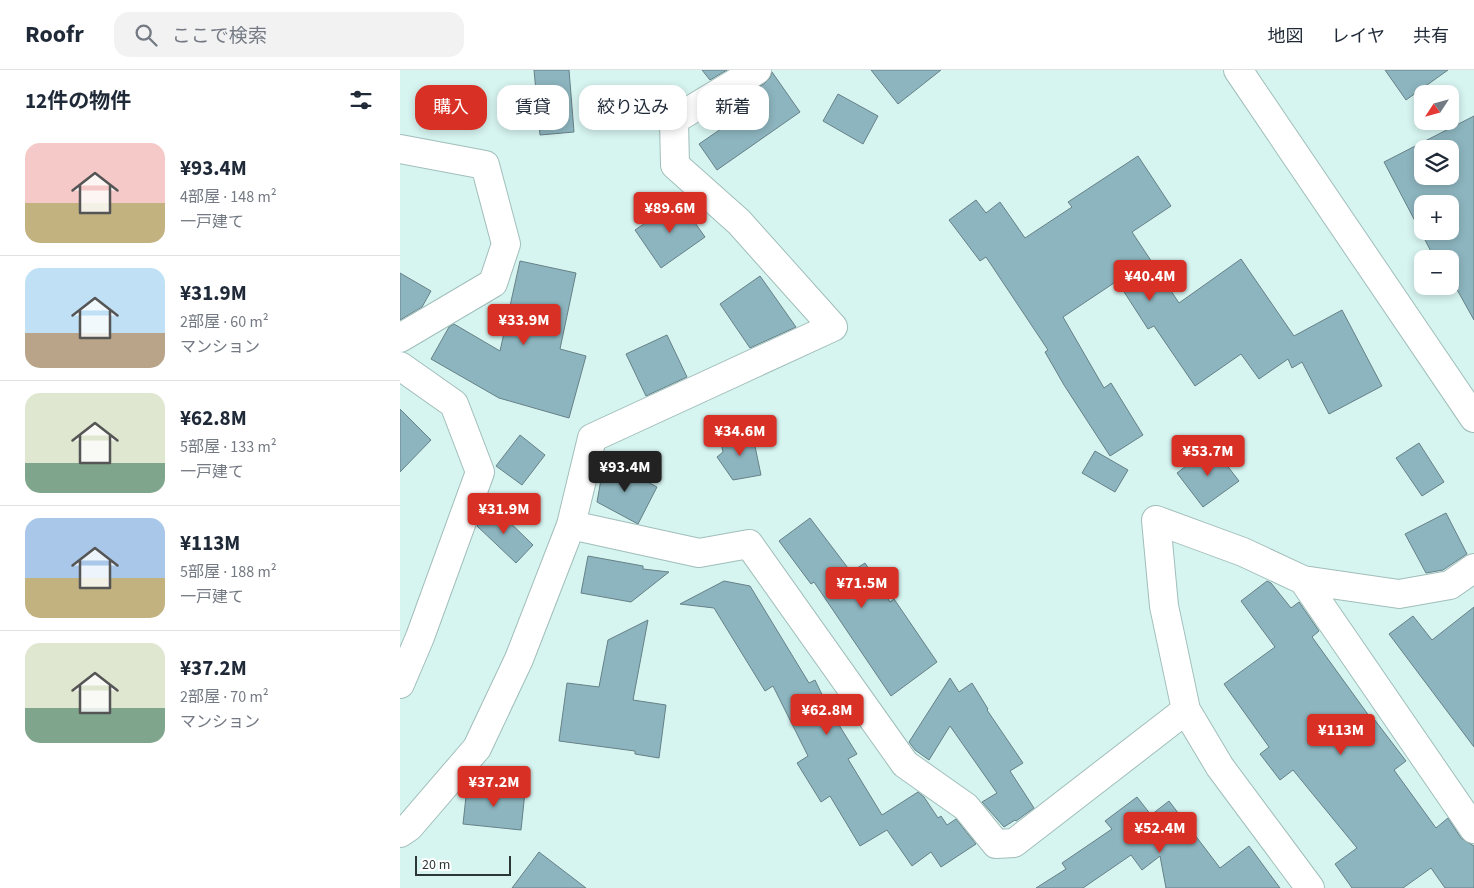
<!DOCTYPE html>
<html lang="ja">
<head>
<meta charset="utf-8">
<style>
	body { margin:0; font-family:"Source Sans 3","Noto Sans JP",sans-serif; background:#f2f2f3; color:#1f2937; height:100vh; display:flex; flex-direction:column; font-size:19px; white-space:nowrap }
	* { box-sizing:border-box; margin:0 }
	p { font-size:16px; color:#747a83 }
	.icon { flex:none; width:28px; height:28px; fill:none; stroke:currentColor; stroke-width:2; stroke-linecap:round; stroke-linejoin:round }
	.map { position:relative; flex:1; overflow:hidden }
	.drawer { display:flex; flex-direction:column; background:#fff; width:400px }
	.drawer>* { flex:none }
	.hud { position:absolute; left:15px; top:15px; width:475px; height:45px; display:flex; gap:10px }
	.needle { width:32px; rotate:234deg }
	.buttons { position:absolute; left:1014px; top:15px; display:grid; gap:10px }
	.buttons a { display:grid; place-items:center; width:45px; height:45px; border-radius:10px; background:#fff; box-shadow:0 2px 8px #0003; font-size:25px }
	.scale { position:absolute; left:15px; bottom:12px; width:96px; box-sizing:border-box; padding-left:5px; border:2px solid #2b3735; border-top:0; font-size:14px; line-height:18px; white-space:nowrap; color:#2b3735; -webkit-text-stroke:4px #fff; paint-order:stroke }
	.price { position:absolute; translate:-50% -42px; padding:0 11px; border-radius:5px; background:#d93025; color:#fff; font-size:16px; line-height:32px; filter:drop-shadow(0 1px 2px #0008) }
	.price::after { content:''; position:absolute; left:50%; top:30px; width:15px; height:11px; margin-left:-8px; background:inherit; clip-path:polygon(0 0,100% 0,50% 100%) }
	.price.current { background:#222; color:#fff }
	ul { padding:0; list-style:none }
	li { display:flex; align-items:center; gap:15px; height:125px; padding:0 25px }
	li+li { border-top:1px solid #e0e1e3 }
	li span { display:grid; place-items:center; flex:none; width:140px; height:100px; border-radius:15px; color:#555 }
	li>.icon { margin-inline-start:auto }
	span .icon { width:60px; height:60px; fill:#fffc; stroke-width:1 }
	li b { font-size:21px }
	h2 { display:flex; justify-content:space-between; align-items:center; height:60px; padding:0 25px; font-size:21px }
	.tag { padding:0 18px; border-radius:15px; background:#fff; box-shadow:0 2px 8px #0003; font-size:18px; line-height:45px }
	.tag.current { background:#d93025; color:#fff }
	header { display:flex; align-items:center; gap:30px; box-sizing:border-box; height:70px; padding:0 25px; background:#fff; border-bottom:1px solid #e0e1e3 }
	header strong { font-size:24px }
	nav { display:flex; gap:28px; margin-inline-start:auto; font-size:18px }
	.search { width:350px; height:45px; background:#f2f2f3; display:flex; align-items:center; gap:12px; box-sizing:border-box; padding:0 18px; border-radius:15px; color:#747a83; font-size:19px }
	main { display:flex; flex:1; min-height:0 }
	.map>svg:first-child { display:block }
	.building { fill:#8db5bf; stroke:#668187; fill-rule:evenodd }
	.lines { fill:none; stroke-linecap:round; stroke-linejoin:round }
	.minor-casing { stroke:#a1beba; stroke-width:30 }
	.tertiary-casing { stroke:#a1beba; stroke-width:30 }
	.minor { stroke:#fff; stroke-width:28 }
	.tertiary { stroke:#fff; stroke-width:28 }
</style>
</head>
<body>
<header>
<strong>Roofr</strong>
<div class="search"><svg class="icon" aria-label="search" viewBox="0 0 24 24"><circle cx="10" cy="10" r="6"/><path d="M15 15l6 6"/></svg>ここで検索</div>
<nav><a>地図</a><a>レイヤ</a><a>共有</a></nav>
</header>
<main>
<section class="drawer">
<h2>12件の物件<svg class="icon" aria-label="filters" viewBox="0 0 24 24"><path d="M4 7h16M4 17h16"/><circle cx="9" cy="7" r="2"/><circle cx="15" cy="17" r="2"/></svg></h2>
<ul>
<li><span style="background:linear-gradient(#f6c9c9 60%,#c2b280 0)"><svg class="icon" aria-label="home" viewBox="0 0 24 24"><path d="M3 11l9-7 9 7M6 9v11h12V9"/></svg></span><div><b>¥93.4M</b><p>4部屋 · 148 m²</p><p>一戸建て</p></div></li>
<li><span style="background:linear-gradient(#bfe0f5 65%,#b9a48a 0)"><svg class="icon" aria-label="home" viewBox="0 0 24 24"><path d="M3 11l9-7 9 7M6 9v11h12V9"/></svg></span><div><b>¥31.9M</b><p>2部屋 · 60 m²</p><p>マンション</p></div></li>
<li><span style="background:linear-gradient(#dfe7d0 70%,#7fa58c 0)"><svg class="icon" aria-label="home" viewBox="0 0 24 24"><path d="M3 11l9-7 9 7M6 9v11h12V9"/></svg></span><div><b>¥62.8M</b><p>5部屋 · 133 m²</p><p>一戸建て</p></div></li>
<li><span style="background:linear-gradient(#a9c7e8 60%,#c2b280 0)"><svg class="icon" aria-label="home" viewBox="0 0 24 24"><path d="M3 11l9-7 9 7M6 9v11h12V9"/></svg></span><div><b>¥113M</b><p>5部屋 · 188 m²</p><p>一戸建て</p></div></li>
<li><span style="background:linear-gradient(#dfe7d0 65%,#7fa58c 0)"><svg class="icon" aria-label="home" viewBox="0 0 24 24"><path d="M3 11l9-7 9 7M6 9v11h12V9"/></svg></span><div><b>¥37.2M</b><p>2部屋 · 70 m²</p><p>マンション</p></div></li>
</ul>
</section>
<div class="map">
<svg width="1074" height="818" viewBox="0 0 1074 818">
	<rect width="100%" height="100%" fill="#d6f4f0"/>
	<path class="building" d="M134,0h35l5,62 -34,3z
		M302,0h25l-17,10z
		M471,0h70l-43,34z
		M985,0h63l-42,30z
		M372,2l28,40 -83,58 -18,-26 38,-26 -9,-12 37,-23 5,-5z
		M438,24l40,22 -15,28 -40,-23z
		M1074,46v204l-24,-43v-18h-15l-51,-97zM1022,79h28v27h-28zM1022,134h28v27h-28z
		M738,86l33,50 -39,26 47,71 62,-44 53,77 48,-26 40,76 -53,28 -27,-52 -10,6 -4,-9 -29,20 -18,-25 -46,32 -41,-60 -6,3 -31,-48 -54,36 41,71 7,-5 32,52 -33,21 -46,-71 -19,-33 3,-2 -62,-93 -6,4 -31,-41 27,-20 10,13 14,-11 25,36 47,-31 -4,-5z
		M279,130l26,37 -44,31 -26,-38z
		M120,191l56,12 -16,76 26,7 -17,62 -70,-20 -68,-39 18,-32 5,-3 46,27z
		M0,203l31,18 -9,16 -22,13z
		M360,206l36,51 -46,21 -30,-44z
		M267,265l20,42 -41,19 -20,-42z
		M0,339l31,31 -31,32z
		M352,362l9,43 -28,5 -16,-23 6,-5 -3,-13z
		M120,365l25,20 -23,30 -26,-19z
		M1019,373l25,39 -22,14 -26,-38z
		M812,376l27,35 -36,26 -26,-34z
		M695,381l33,19 -13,22 -33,-19z
		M209,391l48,26 -19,37 -41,-22 5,-28z
		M93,436l40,39 -17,18 -39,-37 2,-5z
		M1046,443l21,41 -24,16 -17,3 -21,-39z
		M410,448l41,54 14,-9 25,39 4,-3 43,63 -46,34 -77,-114 -3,2 -32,-43z
		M188,486l55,10v3l26,3 -38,30 -50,-9z
		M324,511l26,5 59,97 6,-3 14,29 28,45 -9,5 34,56 36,-23 6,5 14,21 3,-2 6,9 9,-6 20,25 -35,23 -10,-15 -19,14 -25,-36 -27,16 -30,-50 -9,6 -24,-39 11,-7 -35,-70 -8,5 -51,-83 -34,-4z
		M867,511l4,2 20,25 8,-6 20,29 -7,6 60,83 2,-1 32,42 -12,9 42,58 12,-10 13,20 13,8v42h-29l-14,-20 -28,20h-51l-17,-24 22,-16 -64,-78 -13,10 -20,-26 9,-7 -45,-63 51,-37 -34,-46z
		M1074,537v140l-85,-113 24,-18 19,24z
		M248,550l-15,80 33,5 -7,53 -24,-4v-3l-76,-10 8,-58 32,4 9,-47z
		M550,608l9,14 13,-9 16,26 -1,1 36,53 -13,8 24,37 -18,13 -1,-1 -11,7 -22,-25 15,-9 -47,-67 -21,34 -14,-10 -6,-8z
		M67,717l58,5 -4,38 -58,-6z
		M737,727l14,18 18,-14 51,67 29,-22 31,42h-114l-6,-32 -18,14 -11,-15 -48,33h-47l30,-19 -4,-6 50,-34 -7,-8z
		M139,782l47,36h-74z"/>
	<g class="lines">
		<defs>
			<path id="minor" d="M0,79l85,16 21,79 -13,39 -93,55
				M0,296l54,38 26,68 -60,165 -20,47
				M171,455l21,-87 241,-111 -94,-105 -64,-57 -1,-45 83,-50
				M903,510l96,14 51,-9 24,-17
				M0,763l9,-6 68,-79 42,-89 52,-134 128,28 50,-9 156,220 61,43 30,37 18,-1 172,-133
				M910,818l-90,-121 -34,-57 -22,-104 -8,-86 87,32 60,28 171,249"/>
			<path id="tertiary" d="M838,0l236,348"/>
		</defs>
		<use href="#minor" class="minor-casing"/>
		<use href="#tertiary" class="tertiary-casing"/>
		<use href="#minor" class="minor"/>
		<use href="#tertiary" class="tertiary"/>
	</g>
</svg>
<div class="buttons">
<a><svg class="needle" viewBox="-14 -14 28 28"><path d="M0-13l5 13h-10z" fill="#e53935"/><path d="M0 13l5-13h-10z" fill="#747a83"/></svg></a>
<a><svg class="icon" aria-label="layers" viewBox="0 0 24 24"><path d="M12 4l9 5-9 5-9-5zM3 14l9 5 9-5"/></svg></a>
<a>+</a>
<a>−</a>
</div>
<div class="scale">20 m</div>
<b class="price" style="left:270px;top:164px">¥89.6M</b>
<b class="price" style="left:750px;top:232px">¥40.4M</b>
<b class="price" style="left:124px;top:276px">¥33.9M</b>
<b class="price" style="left:340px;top:387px">¥34.6M</b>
<b class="price" style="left:808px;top:407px">¥53.7M</b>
<b class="price current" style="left:225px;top:423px">¥93.4M</b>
<b class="price" style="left:104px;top:465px">¥31.9M</b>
<b class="price" style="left:462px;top:539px">¥71.5M</b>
<b class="price" style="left:427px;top:666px">¥62.8M</b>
<b class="price" style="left:941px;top:686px">¥113M</b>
<b class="price" style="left:94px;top:738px">¥37.2M</b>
<b class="price" style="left:760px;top:784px">¥52.4M</b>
<div class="hud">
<a class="tag current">購入</a>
<a class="tag">賃貸</a>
<a class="tag">絞り込み</a>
<a class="tag">新着</a>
</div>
</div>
</main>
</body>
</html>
